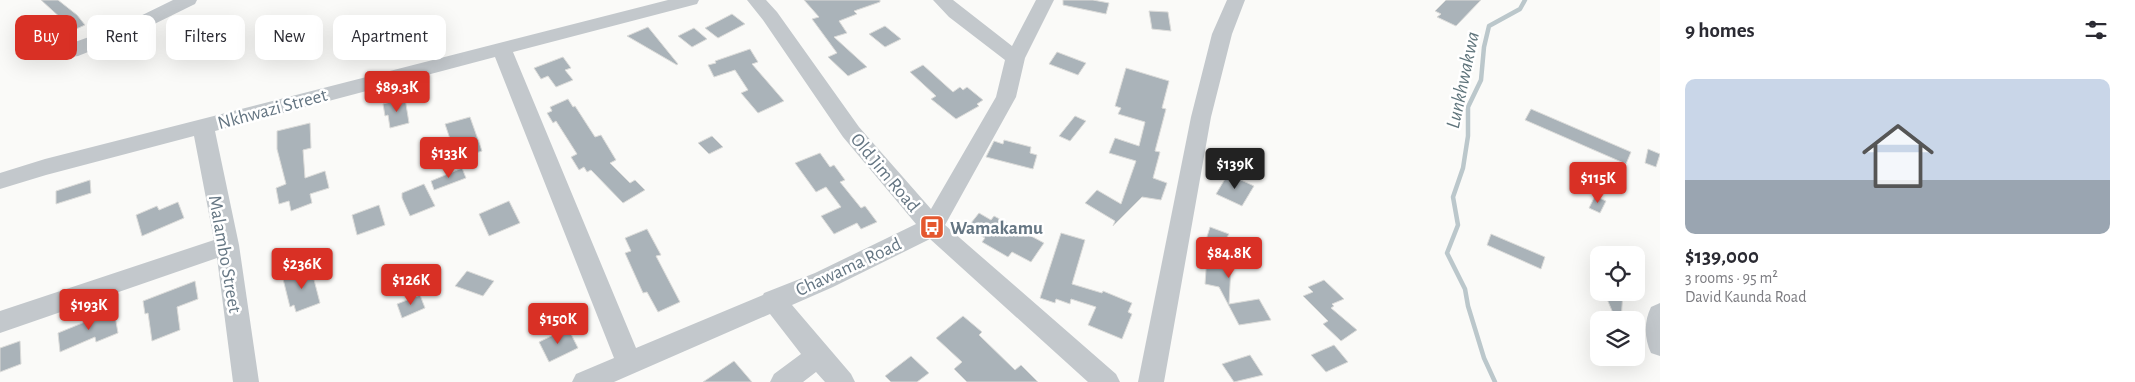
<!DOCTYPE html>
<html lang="en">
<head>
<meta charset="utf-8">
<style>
	body { margin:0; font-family:"Alegreya Sans",sans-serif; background:#f2f2f3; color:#2b2b33; height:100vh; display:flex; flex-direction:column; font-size:19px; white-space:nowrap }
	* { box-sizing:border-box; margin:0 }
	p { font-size:16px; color:#7c7c81 }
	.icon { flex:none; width:28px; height:28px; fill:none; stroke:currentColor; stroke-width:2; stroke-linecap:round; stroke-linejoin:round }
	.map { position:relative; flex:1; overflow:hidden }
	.sheet { display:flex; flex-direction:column; background:#fff; width:475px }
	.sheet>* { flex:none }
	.banner { position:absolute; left:15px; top:15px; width:475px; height:45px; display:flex; gap:10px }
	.fabs { position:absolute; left:1590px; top:246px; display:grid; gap:10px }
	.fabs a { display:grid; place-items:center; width:55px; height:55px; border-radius:10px; background:#fff; box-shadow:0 5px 20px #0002; font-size:25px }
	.price { position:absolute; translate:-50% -42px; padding:0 11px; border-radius:5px; background:#d93025; color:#fff; font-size:16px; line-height:32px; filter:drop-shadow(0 1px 2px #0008) }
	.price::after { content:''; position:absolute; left:50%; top:30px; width:15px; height:11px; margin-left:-8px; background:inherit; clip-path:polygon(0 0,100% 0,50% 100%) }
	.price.selected { background:#222; color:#fff }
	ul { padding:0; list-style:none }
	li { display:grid; align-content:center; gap:10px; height:265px; padding:0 25px }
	li span { display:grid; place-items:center; height:155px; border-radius:10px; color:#555 }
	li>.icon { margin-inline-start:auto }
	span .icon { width:90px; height:90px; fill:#fffc; stroke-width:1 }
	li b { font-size:21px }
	h2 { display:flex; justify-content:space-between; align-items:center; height:60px; padding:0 25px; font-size:21px }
	.chip { padding:0 18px; border-radius:10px; background:#fff; box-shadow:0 5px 20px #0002; font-size:18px; line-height:45px }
	.chip.selected { background:#d93025; color:#fff }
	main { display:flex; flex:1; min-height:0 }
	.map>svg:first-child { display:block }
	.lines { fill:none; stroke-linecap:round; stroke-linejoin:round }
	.stream { stroke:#bbc7cb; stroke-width:4.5 }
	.building { fill:#aab3b9; stroke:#dcdcda }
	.minor { fill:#c3c8cc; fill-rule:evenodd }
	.labels { text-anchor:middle; stroke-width:5; stroke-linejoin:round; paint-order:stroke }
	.street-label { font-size:19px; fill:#657683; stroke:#fff }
	.poi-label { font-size:19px; font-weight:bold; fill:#657683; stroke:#fff; text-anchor:start }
	.water-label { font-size:20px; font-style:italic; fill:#60757c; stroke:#fff }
</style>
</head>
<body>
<main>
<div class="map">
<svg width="1660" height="382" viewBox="0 0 1660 382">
	<rect width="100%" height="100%" fill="#fafaf8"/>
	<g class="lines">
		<path class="stream" d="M1495,382l-11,-24 -16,-52 -3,-17 -18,-36 11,-28 -5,-28 10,-29 5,-32v-29l13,-27 3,-33 5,-21 31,-17 5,-9"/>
	</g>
	<path class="building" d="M41,0h17l19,15 8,10 -40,18 -8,-10 27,-12z
		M804,0h76v2l-26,9 3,3 -18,7 8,12 -13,4 33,30 -19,9 -20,-19 9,-4 -25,-34 7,-2z
		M1063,0h30l16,3 -3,11 -43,-9z
		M1446,0h35l-25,26 -19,-9 4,-3 -6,-3z
		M1149,11l19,1 3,19 -19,-2z
		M732,14l13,10 -27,14 -13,-10z
		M885,26l16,13 -16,8 -16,-13z
		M648,27l30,37 -1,1 -50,-29z
		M694,28l13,11 -15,8 -14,-11z
		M750,49l8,13 -6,2 32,37 -26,12 -17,-20 7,-3 -13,-20 -21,7 -6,-12 8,-2 -1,-2z
		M1057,52l29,11 -8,12 -29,-11z
		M563,57l8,11 -6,2 8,10 -17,7 -8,-11 -7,3 -7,-11z
		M923,65l30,27 7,-5 3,3 4,-3 16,13 -6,4 2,2 -23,13 -25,-20 5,-3 -26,-24z
		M1126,68l43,13 -7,27 4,1 -11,42 5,1 -7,26 14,5 -6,17 -19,-3 -29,29 2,-5 -30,-18 12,-13 24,14 15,-43 -27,-8 6,-15 24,8 6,-24 -27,-8 3,-6 -6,-2z
		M405,98l4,25 -19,5 -2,-13 -3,1 -2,-12z
		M568,99l5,8 2,-1 20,31 6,-2 15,25 -6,3 20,20 5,-3 10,10 -22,13 -32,-33 -4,2 -3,-5 -5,3 -8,-13 6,-3 -21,-33 -3,2 -6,-10 5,-2 -2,-4z
		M1531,109l100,43 -5,12 -101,-44z
		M1075,116l11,5 -16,20 -11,-5z
		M470,117l12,34 -23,7 -3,-8 -2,1 -9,-27z
		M310,123l1,25 -8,2 2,28 20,-7 4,17 -19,6 2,9 -21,8 -2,-10 -10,3 -3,-16 10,-4 -9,-35v-18z
		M712,136l11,11 -14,7 -11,-11z
		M1004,140l27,7 -1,6 7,2 -4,14 -47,-12 8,-16 9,3z
		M1648,149l12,5 -4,13 -11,-4z
		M820,153l10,14 4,-2 11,15 -5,2 21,26 4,-2 12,16 -16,7 -4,-6 -23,11 -13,-18 20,-9 -15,-20 -10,5 -21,-29z
		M462,168l4,10 -32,12 -3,-9z
		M1228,174l26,12 -12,20 -26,-12z
		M90,180l1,13 -35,11v-13z
		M424,184l11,22 -25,10 -8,-18v-5z
		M1595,196l11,5 -6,12 -11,-5z
		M509,201l11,22 -31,13 -10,-22z
		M178,202l6,16 -42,18 -6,-21 21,-9 2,4z
		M379,205l6,20 -28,10 -5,-20z
		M979,213l12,7 3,-4 50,27 -13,19 -19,-10 -4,5 -26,-15 3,-4 -18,-10z
		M1210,227l19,7 -2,3 6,2 -7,26 5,1 -2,38 30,-5 12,21 -32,5 -20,-38 -14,-3 3,-43 -2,-1z
		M647,229l14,26 -5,1 24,46 -22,10 -11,-20 -4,1 -18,-40 6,-2 -6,-13z
		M1061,233l24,7 -13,44 30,9 1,-2 29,12 -4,9 4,2 -10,25 -34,-14 8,-18 -25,-8 -1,5 -14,-5 -1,4 -15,-5z
		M1491,234l54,23 -4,12 -54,-24z
		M311,268l9,35 -24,9 -2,-7 -4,2 -7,-28z
		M467,271l27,10 -11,15 -28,-10z
		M1324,280l20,19 -12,5 2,2 -3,2 26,22 -16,11 -18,-17 5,-3 -25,-25 10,-4 -5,-5z
		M195,281l3,18 -21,8 3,23 -28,11 -4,-28 -3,1 -2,-13z
		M1604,292h19l-2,28h-5z
		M420,295l5,13 -23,10 -5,-14z
		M114,310l4,23 -22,9 -1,-5 -35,15 -2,-19z
		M963,316l19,16 -3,3 36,35 6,-5 17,17h-71l-13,-13 8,-7 -26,-24z
		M568,328l10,20 -29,14 -10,-20z
		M20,341l1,23 -21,8v-24z
		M1334,345l14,17 -22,10 -15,-17z
		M1250,355l13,20 -29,7 -12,-18z
		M911,356l18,17 -12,9h-26l-6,-6z
		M734,361l18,21h-49z"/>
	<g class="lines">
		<path class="minor" d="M173,0h24l-2,4 -59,29 -58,23 -7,1 -7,-1 -3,-5 3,-5 58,-21z
			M668,0h31l-2,4 -184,48 123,296 127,-53 1,-2 51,-20 101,-49 -73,-87 -80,-117 -16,-20h19l11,12 82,115 72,82 65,-112 9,-37 -56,-43 -16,-17h20l59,46 24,-46h18l-29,58 -9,39 -71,128 171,149 4,8h-32l-158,-143 -97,48 -41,18 59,69 4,8h-30l-9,-10 -13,10h-33l4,-8 27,-20 -31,-40 -156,68h-42l4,-8 38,-16 -119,-301 -280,74 24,114 20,137h-26l-16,-124 -217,75v-22l214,-71 -20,-104 -148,39 -46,14v-16l45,-14z
			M1227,0h18l-13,34 -21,83 -47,265h-26l53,-265 21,-83z
			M1660,303v53l-9,-3c-7,-15 -7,-32 0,-46z"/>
	</g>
	<defs>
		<symbol id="bus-square" viewBox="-11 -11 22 22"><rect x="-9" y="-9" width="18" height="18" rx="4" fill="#e4572e" stroke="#fff"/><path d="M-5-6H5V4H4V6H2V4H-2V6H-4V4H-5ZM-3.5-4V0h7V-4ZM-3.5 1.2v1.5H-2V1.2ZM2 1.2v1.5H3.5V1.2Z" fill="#fff"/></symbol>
	</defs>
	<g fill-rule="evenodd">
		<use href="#bus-square" x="918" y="213" width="28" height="28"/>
	</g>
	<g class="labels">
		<g class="street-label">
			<text transform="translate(272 108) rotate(-15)" y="7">Nkhwazi Street</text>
			<text transform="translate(886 172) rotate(50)" y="7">Old Jim Road</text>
			<text transform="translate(226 254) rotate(80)" y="7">Malambo Street</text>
			<text transform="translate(848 266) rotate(-25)" y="7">Chawama Road</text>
		</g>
		<g class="poi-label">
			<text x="950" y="234">Wamakamu</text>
		</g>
		<g class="water-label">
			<text transform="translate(1462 80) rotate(-78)" y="7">Lunkhwakwa</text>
		</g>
	</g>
</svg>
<div class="fabs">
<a><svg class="icon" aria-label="locate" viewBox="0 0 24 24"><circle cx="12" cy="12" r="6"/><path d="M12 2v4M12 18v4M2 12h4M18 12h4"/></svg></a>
<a><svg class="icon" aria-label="layers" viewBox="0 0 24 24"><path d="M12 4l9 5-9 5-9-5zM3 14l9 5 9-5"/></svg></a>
</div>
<b class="price" style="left:397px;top:113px">$89.3K</b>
<b class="price" style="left:449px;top:179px">$133K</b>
<b class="price selected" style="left:1235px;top:190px">$139K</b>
<b class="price" style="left:1598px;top:204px">$115K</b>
<b class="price" style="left:1229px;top:279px">$84.8K</b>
<b class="price" style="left:302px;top:290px">$236K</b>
<b class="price" style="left:411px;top:306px">$126K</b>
<b class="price" style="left:89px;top:331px">$193K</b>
<b class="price" style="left:558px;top:345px">$150K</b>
<div class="banner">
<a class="chip selected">Buy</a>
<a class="chip">Rent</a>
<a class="chip">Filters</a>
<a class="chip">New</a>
<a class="chip">Apartment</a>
</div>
</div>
<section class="sheet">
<h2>9 homes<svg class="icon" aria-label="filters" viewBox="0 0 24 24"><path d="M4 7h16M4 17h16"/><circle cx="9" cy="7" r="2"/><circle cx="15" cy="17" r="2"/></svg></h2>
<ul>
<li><span style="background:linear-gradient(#c9d6e8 65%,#9aa5b1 0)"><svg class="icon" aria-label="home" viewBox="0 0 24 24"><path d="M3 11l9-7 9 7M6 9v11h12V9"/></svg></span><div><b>$139,000</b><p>3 rooms · 95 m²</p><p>David Kaunda Road</p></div></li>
</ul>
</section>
</main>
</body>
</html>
